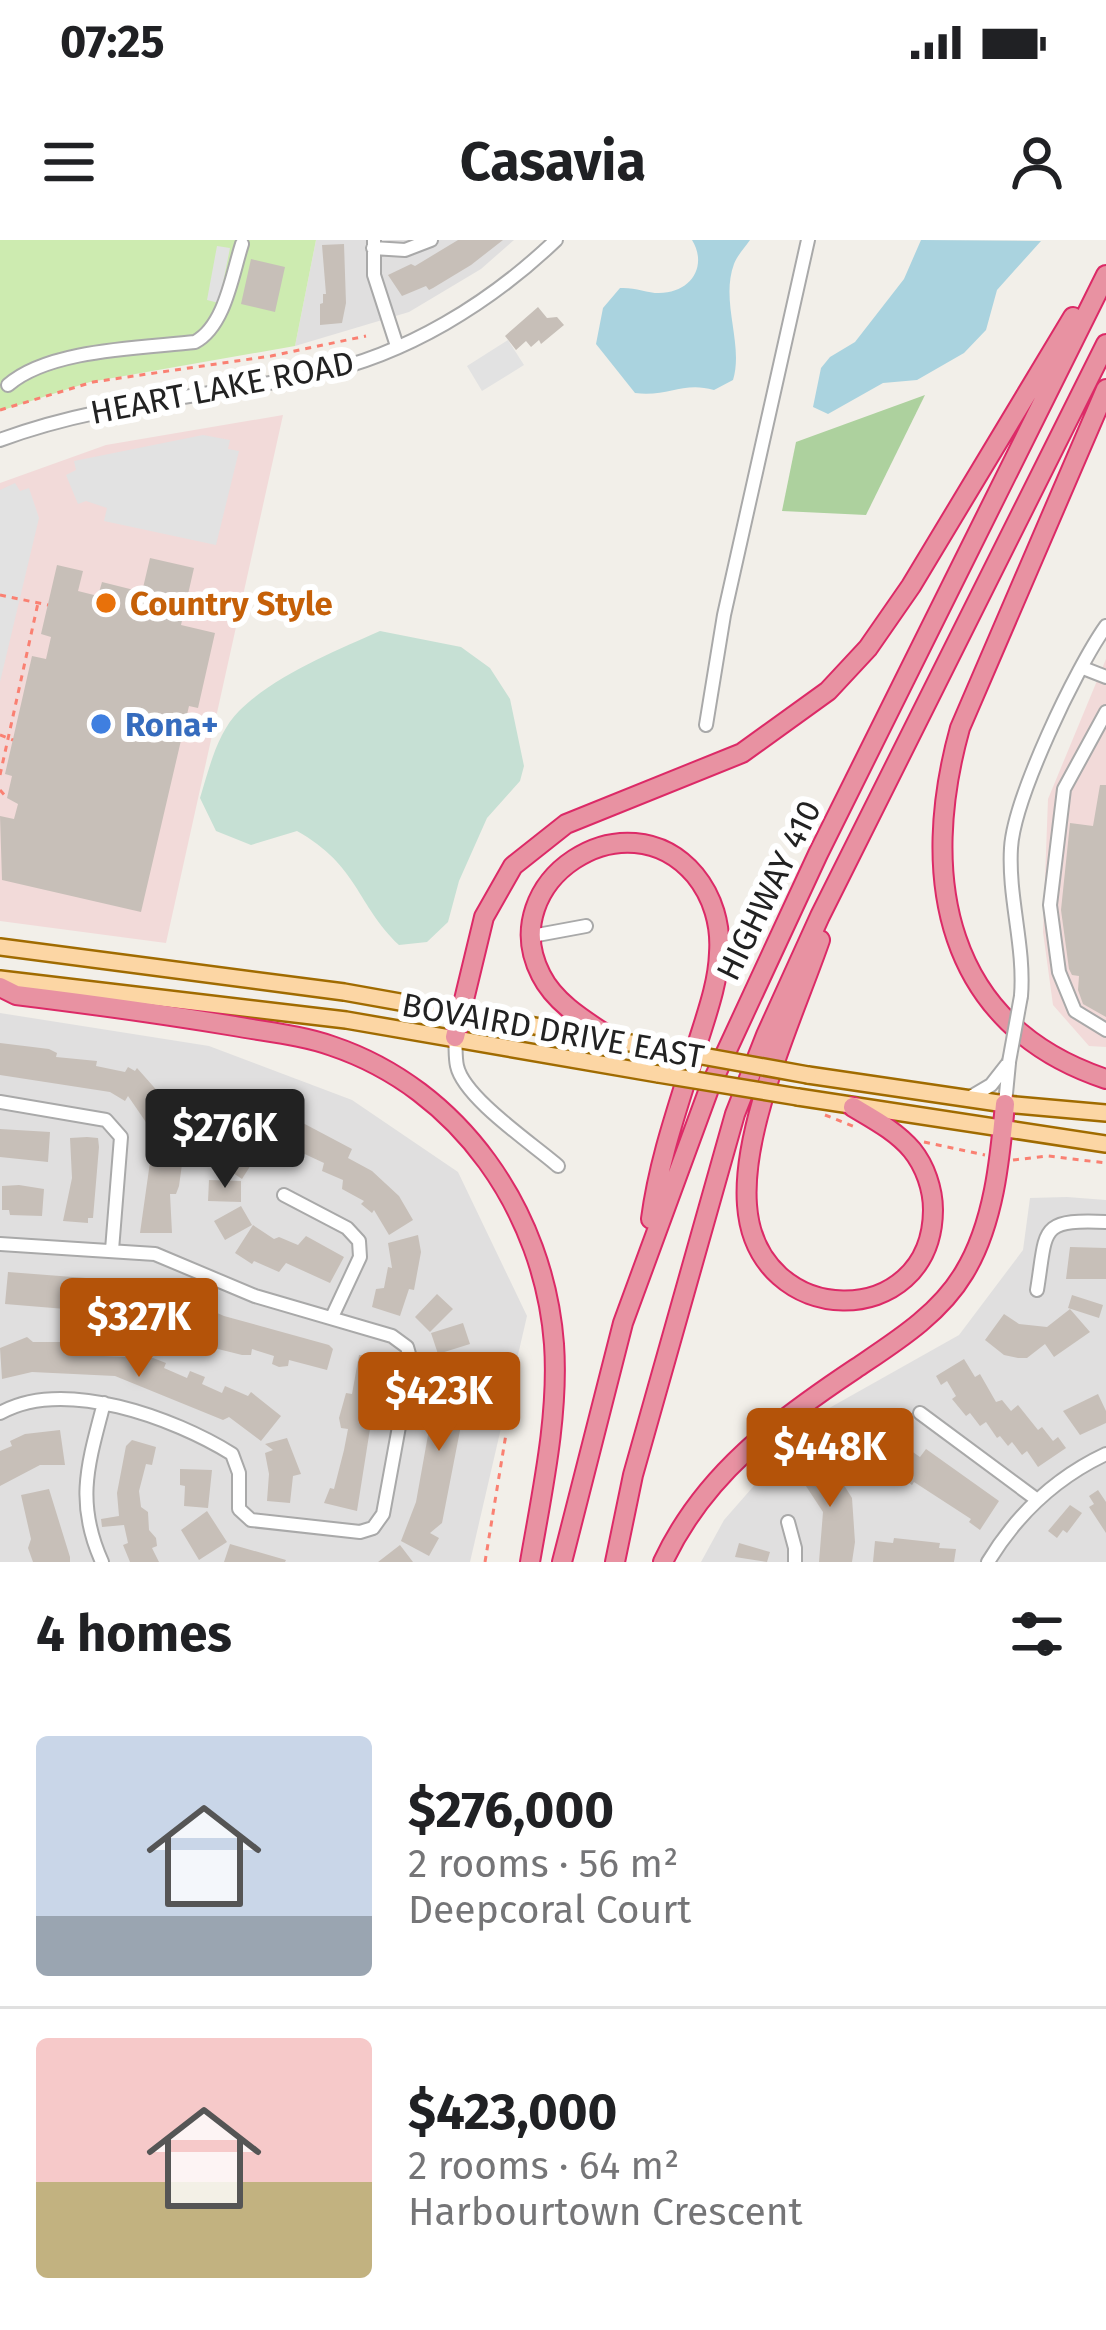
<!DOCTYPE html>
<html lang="en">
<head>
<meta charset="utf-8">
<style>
	body { margin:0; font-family:"Fira Sans",sans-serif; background:#f6f6f6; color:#202124; height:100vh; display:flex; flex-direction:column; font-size:45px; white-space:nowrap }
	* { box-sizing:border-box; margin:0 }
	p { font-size:39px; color:#757577 }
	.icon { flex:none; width:66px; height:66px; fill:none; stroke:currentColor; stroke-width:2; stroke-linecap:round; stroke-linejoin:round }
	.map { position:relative; height:1322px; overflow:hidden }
	.drawer { display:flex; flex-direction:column; background:#fff; flex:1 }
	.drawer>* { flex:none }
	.price { position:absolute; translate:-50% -102px; padding:0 27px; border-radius:12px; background:#b45309; color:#fff; font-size:39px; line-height:78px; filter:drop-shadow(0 3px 6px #0008) }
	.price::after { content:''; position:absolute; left:50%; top:72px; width:36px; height:27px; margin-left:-18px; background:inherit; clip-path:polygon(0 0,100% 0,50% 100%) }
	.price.active { background:#222; color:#fff }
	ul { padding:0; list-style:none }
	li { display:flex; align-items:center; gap:36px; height:300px; padding:0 36px }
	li+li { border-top:3px solid #e0e0e0 }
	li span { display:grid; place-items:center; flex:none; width:336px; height:240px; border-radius:12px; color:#555 }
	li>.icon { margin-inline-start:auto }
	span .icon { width:144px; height:144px; fill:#fffc; stroke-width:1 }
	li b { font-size:51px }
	h2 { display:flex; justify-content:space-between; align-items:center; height:144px; padding:0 36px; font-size:51px }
	.status { display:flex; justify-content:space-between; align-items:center; height:84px; padding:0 60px; background:#fff; direction:ltr }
	.status svg { height:33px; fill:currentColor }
	header { display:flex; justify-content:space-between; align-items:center; height:156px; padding:0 36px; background:#fff; font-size:54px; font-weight:700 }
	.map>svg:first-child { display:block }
	.residential { fill:#e0dfdf }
	.commercial { fill:#f2dad9 }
	.grass { fill:#cdebb0 }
	.forest { fill:#add19e }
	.wetland { fill:#c6e0d4 }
	.parking { fill:#e2e2e2 }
	.water { fill:#aad3df }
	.building { fill:#c7bfb8 }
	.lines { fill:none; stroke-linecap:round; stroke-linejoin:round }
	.minor-casing { stroke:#a9a9a9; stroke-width:16 }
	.major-casing { stroke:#a06b00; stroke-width:20 }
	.highway-casing { stroke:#dc2a67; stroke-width:22 }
	.path { stroke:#fa8072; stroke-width:3; stroke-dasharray:6 6; stroke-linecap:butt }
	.minor { stroke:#fff; stroke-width:12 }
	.major { stroke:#fcd6a4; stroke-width:15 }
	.highway { stroke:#e892a2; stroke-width:18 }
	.minor-bridge-casing { stroke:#a9a9a9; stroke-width:16; stroke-linecap:butt }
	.major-bridge-casing { stroke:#a06b00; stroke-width:20; stroke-linecap:butt }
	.minor-bridge { stroke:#fff; stroke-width:12 }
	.major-bridge { stroke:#fcd6a4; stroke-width:15 }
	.food-dot { fill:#e8710a; stroke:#fff; stroke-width:4.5 }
	.shop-dot { fill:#3f7fe0; stroke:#fff; stroke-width:4.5 }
	.labels { text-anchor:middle; stroke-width:12; stroke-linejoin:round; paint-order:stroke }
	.street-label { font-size:33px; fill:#222; stroke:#fff }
	.food-label { font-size:33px; font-weight:bold; fill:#c56008; stroke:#fff; text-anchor:start }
	.shop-label { font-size:33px; font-weight:bold; fill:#366cbe; stroke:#fff; text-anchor:start }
</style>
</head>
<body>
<div class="status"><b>07:25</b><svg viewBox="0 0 49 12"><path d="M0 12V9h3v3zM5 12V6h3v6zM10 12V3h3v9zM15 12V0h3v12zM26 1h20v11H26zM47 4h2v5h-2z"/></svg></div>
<header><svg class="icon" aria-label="menu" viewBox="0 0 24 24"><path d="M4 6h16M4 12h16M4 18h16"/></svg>Casavia<svg class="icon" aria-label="person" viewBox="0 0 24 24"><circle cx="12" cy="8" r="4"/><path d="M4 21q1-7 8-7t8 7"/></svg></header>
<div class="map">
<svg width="1106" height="1322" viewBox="0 0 1106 1322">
	<rect width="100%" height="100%" fill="#f2efe9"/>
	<path class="residential" d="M316,0h198l-33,29 -72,43 -114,34z
		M0,773l209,33 143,54 106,72 69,144 -57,246h-470z
		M1067,957l39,3v362h-405l23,-42 91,-104 144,-81 64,-85 7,-52z"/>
	<path class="commercial" d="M283,175l-117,528 -166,-22v-438l106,-38z
		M1106,419v388l-17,-1 -36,-41 -10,-73 5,-133z"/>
	<path class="grass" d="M0,0h316l-21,106 -205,36 -90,29z"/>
	<path class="forest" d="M925,155l-59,120 -84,-4 14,-69z"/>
	<path class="wetland" d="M380,391l81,16 29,21 20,31 14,67 -4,15 -33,37 -28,63 -11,41 -21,20 -28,3c-43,-41 -40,-79 -102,-114l-46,14 -35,-14 -16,-33c9,-29 17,-65 39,-87 35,-35 96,-60 141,-80z"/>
	<path class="parking" d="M217,6l13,2 -11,55 -12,-3z
		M508,100l16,25 -42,26 -15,-25z
		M203,195l27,5 -2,9 11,2 -23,94 -112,-24 3,-13 -21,-7 -8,3 -12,-29 10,-5 -2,-9z
		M15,243l5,8 9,-3 10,30 -39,164v-192z"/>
	<path class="water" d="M692,0h58c-5,7 -13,16 -16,24 -14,38 10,80 -1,116l-19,10c-31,-9 -45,7 -79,3l-39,-49 7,-36 17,-20c14,-1 27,5 39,5 32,0 49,-27 33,-53z
		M921,0l120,1 -44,49 -11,40 -22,23 -47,27 -34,3 -55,31 -15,-7 8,-39 9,-11 25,-15 49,-63z"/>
	<path class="building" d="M458,0h45l-32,25 -38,23 -4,2 -3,-4 -24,10 -14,-21 23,-11 4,2z
		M344,4l2,59 -4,20 -22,2v-21l3,-1v-9h3l-4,-49z
		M251,19l34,8 -10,45 -34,-8z
		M538,67l9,11 10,-1 7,8 -23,19 -2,-4 -8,7 -5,-6 -10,9 -11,-14z
		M150,318l44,10 -13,57 34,8 -17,75 -9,-2 -48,206 -139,-32 -2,-64 14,3 4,-15 -11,-6 5,-22 -7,-2 27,-118 14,3 5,-22 -10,-3 16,-69 26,6 -5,20 20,5 4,-14 40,10z
		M1100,545h6v232l-23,-13 -5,-14 1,-14 -7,-1 -3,-6 -8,-59 9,-87 23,3z
		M0,803l49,6 8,4 -1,4 41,4 -1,5 29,6 3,-5 7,4 2,-3 31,35 6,-3 8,15 -30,16 -24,-35 -3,5 -15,-9 -110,-17z
		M280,877l21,1v4l51,27 -4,9 24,13 27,25 14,24 -24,15 -15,-25 -2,3 -11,-9 3,-3 -22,-12 1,-9 -21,-9 2,-8 -28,-13 -18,-2z
		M259,880l15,29 -18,9 -15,-29z
		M0,889l50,3 -2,30 -48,-5z
		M179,893l4,24 -4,29 -3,8h-6l2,39h-32l11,-78 -2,-18z
		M87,897l11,1 1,9 -6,71h-5v5l-25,-2 9,-43 -2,-40z
		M227,903l27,17 -12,19 -27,-18z
		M209,940l32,1v21l-33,-1z
		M19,945l25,4 -2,27 -32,-1 -1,-5h-7v-24z
		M241,966l11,19 -27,15 -11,-19z
		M253,985l21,14 5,-2 19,8 8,-9 38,21 -14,26 -44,-20 -7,9 -25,-11 -2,3 -17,-11z
		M418,995l3,17 -7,38 -5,-1 -9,27 -28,-9 4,-18 8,-1 4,-21 4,1 -4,-25z
		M1070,1007l36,1v31h-40z
		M8,1032l143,11 -1,33 -145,-12z
		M167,1051l57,25 105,29 4,4 -6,21 -38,-10 -1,6 -9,1 -7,-3 2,-8 -22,-7 -1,6h-9l-32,-8 -53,-31z
		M437,1054l16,15 -23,23 -15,-15z
		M1072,1055l31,10 -4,13 -31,-10z
		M1070,1069l20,23 -36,25 -9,-13 -18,14h-9l-14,-3 -19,-15 19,-26 15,10 28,3z
		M463,1083l7,21 -32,10 -7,-21z
		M27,1097l6,5h51l-1,9 20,2v3l50,2 13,5 -2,5 23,10 3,-7 15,6 -3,7 20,9 3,-7 23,10 3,-4 30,24 -20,25 -32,-24 -6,3 -108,-44 -83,-4 -30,7 -2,-31z
		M359,1115l27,2 -10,34 -19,120 -33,-8 6,-15 4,1 10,-39 4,-21 -7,-1 -2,-10 7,-25 6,1z
		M438,1118l33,1 -1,20 -28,144 -12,10 9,5 -10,18 -28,-15 15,-39 21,-117z
		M964,1119l11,18 5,-3 16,28 6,-2 9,11 7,-6 20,25 4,-3 11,14 5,-4 8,11 -28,19 -11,-16 -5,4 -10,-13 -4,4 -8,-10 -3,2 -11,-16 -6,4 -10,-13 -4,3 -14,-17 4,-3 -9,-15 -6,4 -5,-9z
		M1098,1154l8,17v12l-26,12 -17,-24z
		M877,1169l5,8 -4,2 27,32 2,-3 13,9 6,-8 73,52 -19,29 -11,-8 2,-3 -57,-37 -2,3 -13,-9 -5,8 -29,-26 -21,-31z
		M60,1190l5,35h-25l-40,21v-35l12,-5 -2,-5 15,-7z
		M287,1198l14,36 -8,2 -3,27 -23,-2 2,-27 -4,-21 8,-3 -8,-6z
		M132,1200l24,7 -4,18 -6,-1 -7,27 2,16 7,5 1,18 7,8 1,8 -5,2 7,14h-29l-7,-17 5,-2 -4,-18 -22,2 -1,-8 18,-3 -2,-23 9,-47z
		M812,1214l16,15 4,-3 20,32 3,44 -3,20h-33l4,-50 -21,-32 -4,5 -8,-7z
		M180,1229l32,1 -4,38 -24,-2 1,-20 -5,-1z
		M49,1249l21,68v5h-37l-5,-14 3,-9 -10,-44z
		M1098,1250l8,12v31l-17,-26 5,-3 -5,-8z
		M1070,1265l12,8 -15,20 -4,-3 -6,8 -9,-7z
		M207,1271l20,31 -28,18 -18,-30z
		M894,1298l46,5 -1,5 17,1 -2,13h-81l2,-21 18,2z
		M739,1303l31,9 -3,10 -32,-5z
		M230,1304l56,16 -1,2h-61z
		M400,1305l13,17h-35z"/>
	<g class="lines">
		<defs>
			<path id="minor" d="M374,0v35l23,71
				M373,8l32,2 26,-10
				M8,145c41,-36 134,-37 187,-43 30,-16 37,-67 47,-98
				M0,200c101,-38 211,-43 316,-66 90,-19 174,-71 240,-134
				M1083,428l23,9
				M1106,472l-42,77 -14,116 9,67 16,39 31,19
				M706,485l18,-110 84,-375
				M532,696l54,-10
				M1021,756c4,-50 -13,-98 -10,-148 3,-50 65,-180 95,-222
				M455,797c1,9 0,20 2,29 7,32 76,78 101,100
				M969,858l22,-13 18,-23
				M0,862l106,18 15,17 -9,113
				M1005,864l4,-41
				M284,955l63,33 12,13 1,16 -28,60
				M0,1004l155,10 100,42 137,40 15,11 4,14 -28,153 -10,14 -13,4 -109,-12 -12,-11v-36l-7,-19c-58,-36 -168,-77 -232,-41
				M1037,1050c10,-61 1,-71 69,-68
				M920,1173l116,86
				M788,1282l7,26v14
				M102,1322c-27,-60 -14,-98 2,-159
				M988,1322c29,-48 67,-84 118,-108"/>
			<path id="major" d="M0,707l344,45 314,56
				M0,739l346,41 312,54
				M808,835l197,29 101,9
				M798,857l308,47"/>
			<path id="highway" d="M1106,149l-146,339c-41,147 -17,297 146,351
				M820,700c-26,75 -79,187 -73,265 9,126 185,127 186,5 0,-21 -8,-44 -21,-60 -16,-19 -39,-31 -59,-43
				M0,747l16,8c73,9 146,19 218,31 32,6 67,9 98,20 128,43 212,166 222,298 5,71 -12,148 -24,218
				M455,797l29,-120 29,-51 53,-42 176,-71 86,-62 40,-43 43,-62 162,-269
				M616,801c-27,-18 -60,-36 -75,-66 -48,-93 85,-182 154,-100 18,22 26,50 24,78 -1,30 -12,60 -21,89 -18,59 -39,116 -47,177
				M562,1322l61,-239 86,-234 109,-235 288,-579
				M615,1322l18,-87 102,-361 31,-79 54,-119 286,-572
				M663,1322c41,-88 114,-141 192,-193 40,-27 84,-54 109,-96 30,-49 36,-114 41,-169"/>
		</defs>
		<use href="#minor" class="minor-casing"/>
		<use href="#major" class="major-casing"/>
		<use href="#highway" class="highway-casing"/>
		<path class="path" d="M0,170l93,-28 178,-26 95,-20
			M0,355l48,10
			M0,495l13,5
			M0,535l38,-172
			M0,550l7,8
			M825,875l30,12
			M924,902l61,13
			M1013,920l35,-4 58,7
			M485,1322l21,-128"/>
		<use href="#minor" class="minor"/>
		<use href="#major" class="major"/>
		<use href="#highway" class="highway"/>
		<defs>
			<path id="minor-bridge" d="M1009,822l12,-66"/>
			<path id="major-bridge" d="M658,808l150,27
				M658,834l140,23"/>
		</defs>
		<use href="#minor-bridge" class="minor-bridge-casing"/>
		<use href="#major-bridge" class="major-bridge-casing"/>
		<use href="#minor-bridge" class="minor-bridge"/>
		<use href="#major-bridge" class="major-bridge"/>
	</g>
	<circle class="food-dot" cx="106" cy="363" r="12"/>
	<circle class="shop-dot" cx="101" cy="484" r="12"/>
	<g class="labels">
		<g class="street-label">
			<text transform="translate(222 147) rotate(-11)" y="12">HEART LAKE ROAD</text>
			<text transform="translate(768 650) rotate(-64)" y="12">HIGHWAY 410</text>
			<text transform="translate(553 790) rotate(10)" y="12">BOVAIRD DRIVE EAST</text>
		</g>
		<g class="food-label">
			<text x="130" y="375">Country Style</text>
		</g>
		<g class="shop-label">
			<text x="125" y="496">Rona+</text>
		</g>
	</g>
</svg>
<b class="price active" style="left:225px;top:951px">$276K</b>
<b class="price" style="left:139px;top:1140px">$327K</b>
<b class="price" style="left:439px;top:1214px">$423K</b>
<b class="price" style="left:830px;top:1270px">$448K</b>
</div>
<section class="drawer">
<h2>4 homes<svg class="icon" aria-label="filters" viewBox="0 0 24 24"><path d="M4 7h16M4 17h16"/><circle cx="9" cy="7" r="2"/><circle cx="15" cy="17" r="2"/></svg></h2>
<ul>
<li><span style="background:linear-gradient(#c9d6e8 75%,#9aa5b1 0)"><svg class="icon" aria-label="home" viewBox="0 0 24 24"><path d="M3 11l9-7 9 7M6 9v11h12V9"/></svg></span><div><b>$276,000</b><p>2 rooms · 56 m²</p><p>Deepcoral Court</p></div></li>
<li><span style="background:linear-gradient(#f6c9c9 60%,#c2b280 0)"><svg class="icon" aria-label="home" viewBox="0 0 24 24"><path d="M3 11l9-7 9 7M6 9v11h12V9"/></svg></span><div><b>$423,000</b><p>2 rooms · 64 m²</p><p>Harbourtown Crescent</p></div></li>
</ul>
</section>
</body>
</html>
